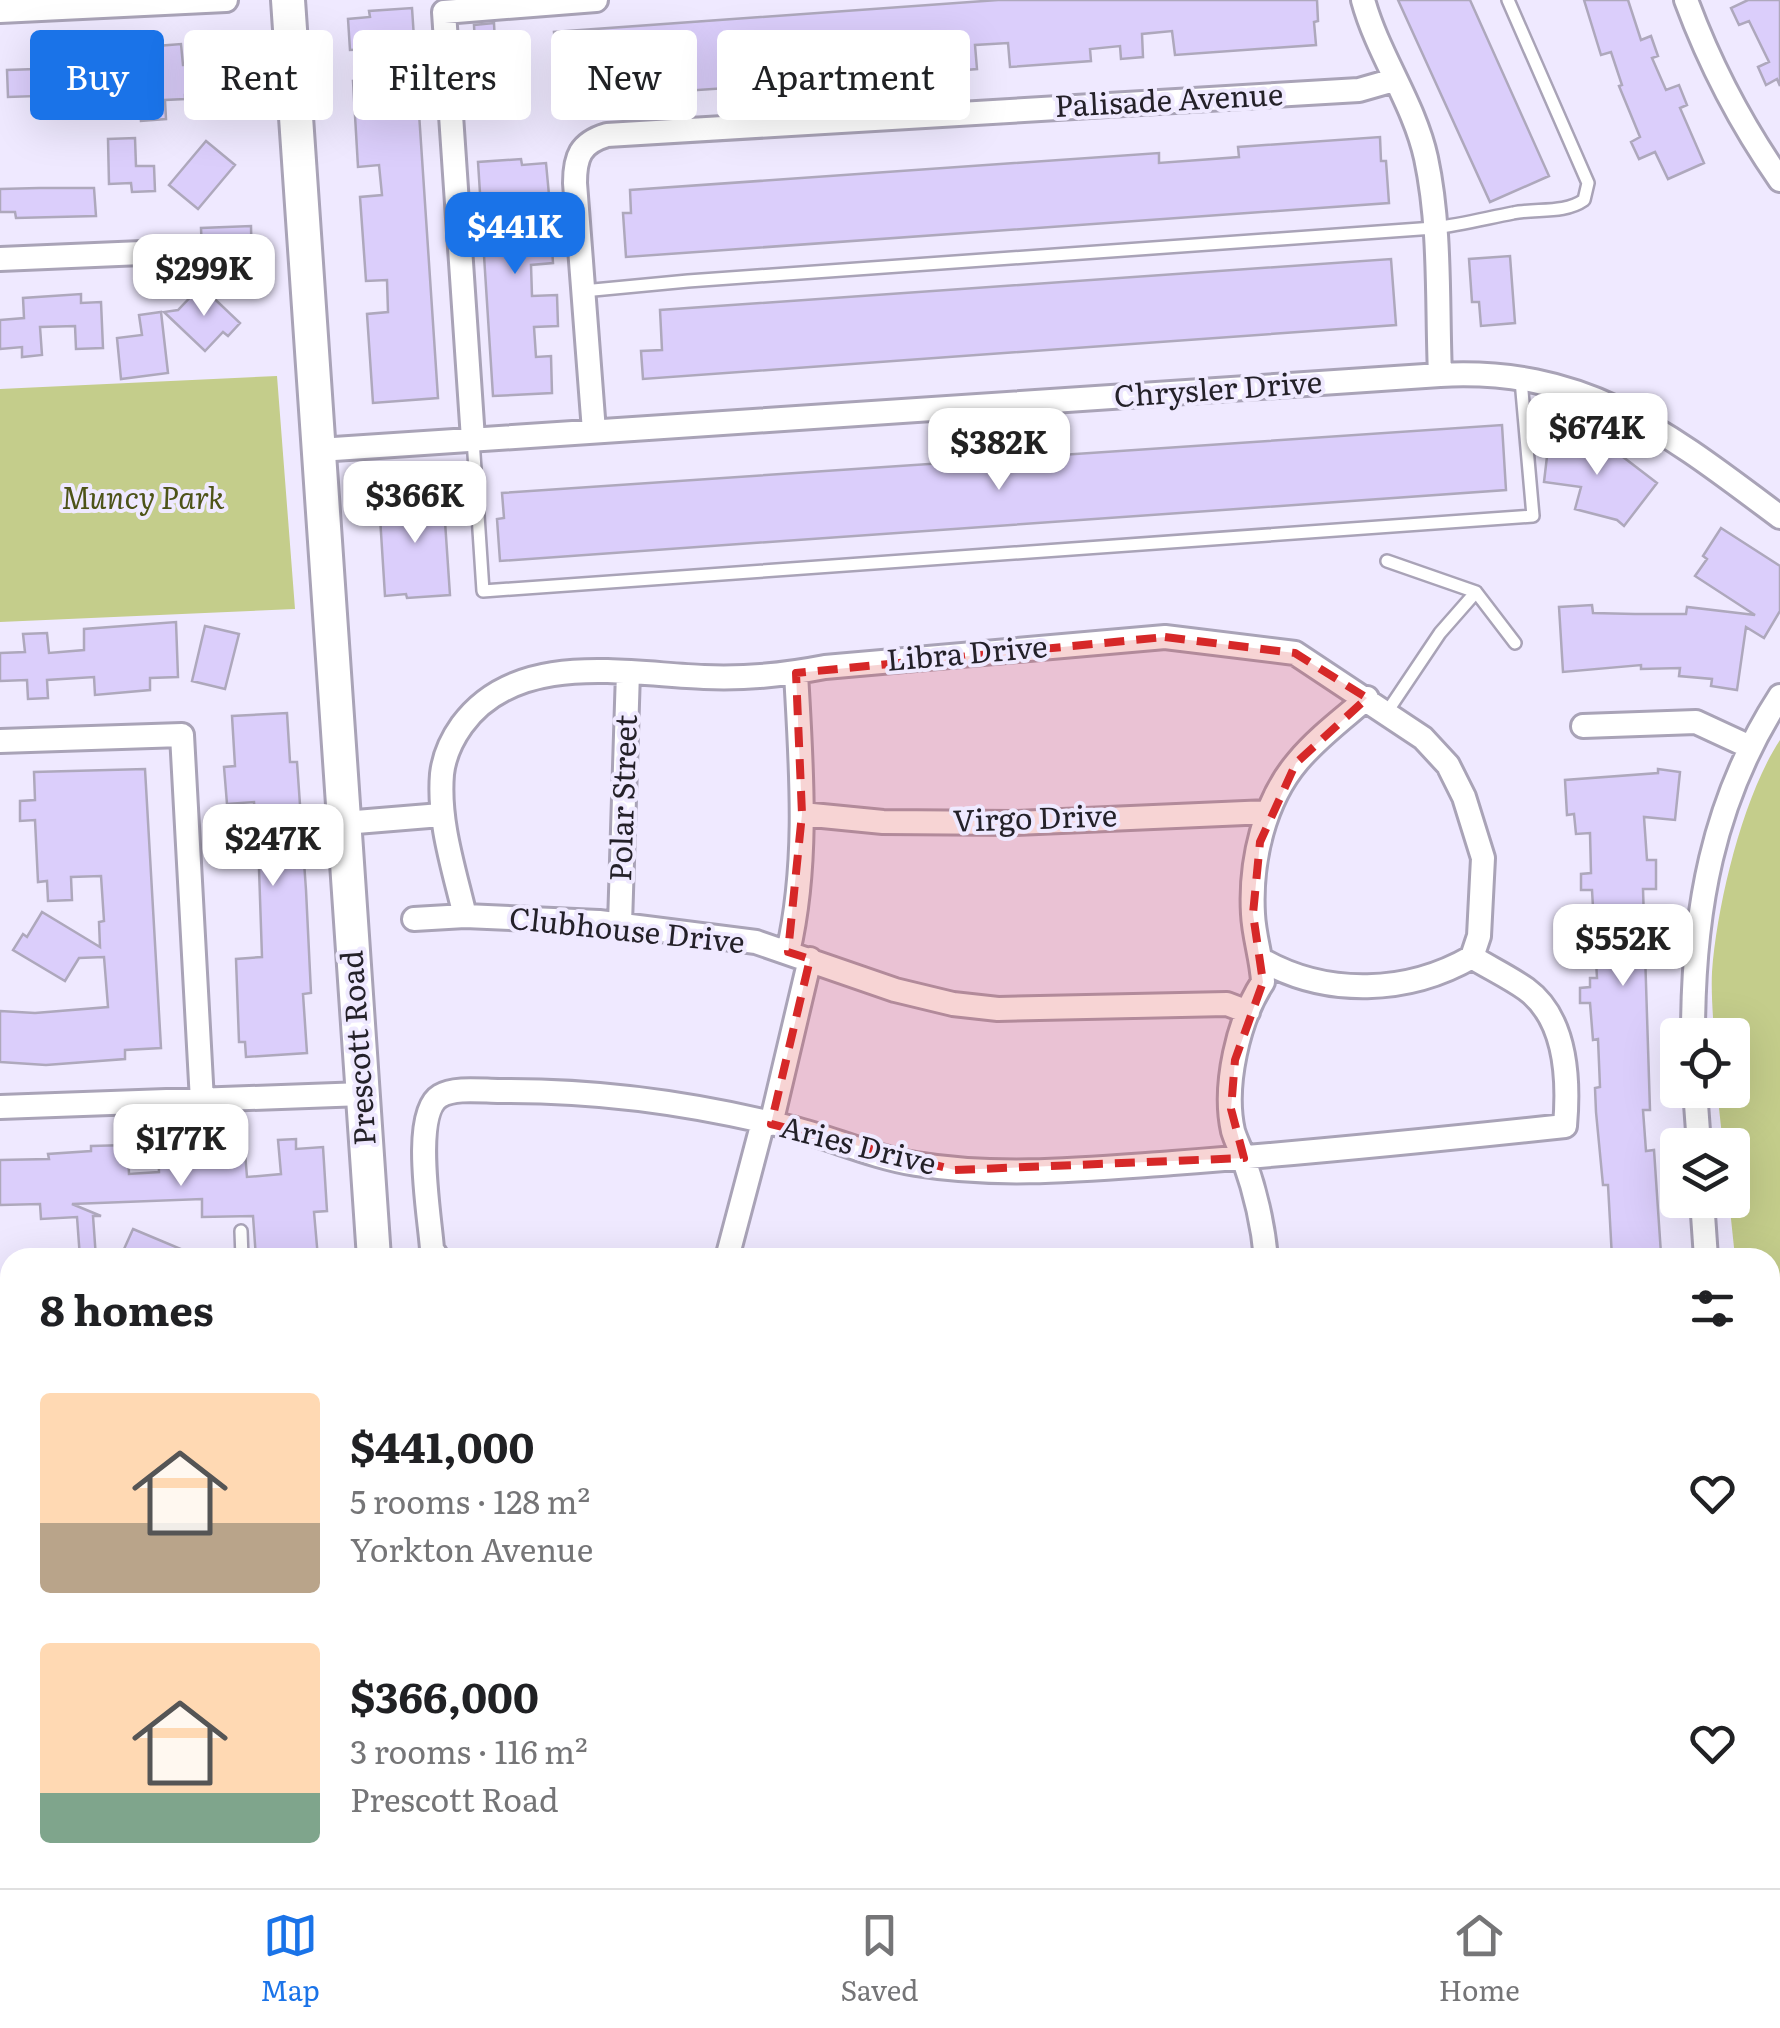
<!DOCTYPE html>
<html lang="en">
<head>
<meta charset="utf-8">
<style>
	body { margin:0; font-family:Literata,serif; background:#f6f6f6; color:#202124; height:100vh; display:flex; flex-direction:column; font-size:38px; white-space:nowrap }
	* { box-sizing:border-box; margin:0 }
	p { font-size:32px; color:#757577 }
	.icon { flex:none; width:55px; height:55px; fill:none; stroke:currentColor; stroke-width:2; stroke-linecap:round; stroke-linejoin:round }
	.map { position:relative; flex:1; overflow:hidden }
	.sheet { position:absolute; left:0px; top:1248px; width:1780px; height:642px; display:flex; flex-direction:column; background:#fff; border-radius:30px 30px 0 0; box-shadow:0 10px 40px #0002 }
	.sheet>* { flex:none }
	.hud { position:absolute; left:30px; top:30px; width:1000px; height:90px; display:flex; gap:20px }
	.buttons { position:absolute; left:1660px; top:1018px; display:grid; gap:20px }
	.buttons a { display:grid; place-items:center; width:90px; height:90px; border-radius:10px; background:#fff; box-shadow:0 10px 40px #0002; font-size:50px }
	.price { position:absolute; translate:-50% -85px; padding:0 22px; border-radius:20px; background:#fff; color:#222; font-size:32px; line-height:65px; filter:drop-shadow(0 2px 5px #0008) }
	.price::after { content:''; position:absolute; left:50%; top:60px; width:30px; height:22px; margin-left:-15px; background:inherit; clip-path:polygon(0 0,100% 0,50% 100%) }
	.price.current { background:#1a73e8; color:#fff }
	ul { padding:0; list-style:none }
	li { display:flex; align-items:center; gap:30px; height:250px; padding:0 40px }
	li span { display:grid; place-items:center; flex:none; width:280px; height:200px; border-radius:10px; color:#555 }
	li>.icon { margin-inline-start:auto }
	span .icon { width:120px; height:120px; fill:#fffc; stroke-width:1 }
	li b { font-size:42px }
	h2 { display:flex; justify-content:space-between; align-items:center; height:120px; padding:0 40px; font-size:42px }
	.chip { padding:0 35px; border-radius:10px; background:#fff; box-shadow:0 10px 40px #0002; font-size:35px; line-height:90px }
	.chip.current { background:#1a73e8; color:#fff }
	.dock { display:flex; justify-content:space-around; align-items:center; height:140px; border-top:2px solid #e0e0e0; background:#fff; font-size:28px; color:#757577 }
	.dock a { display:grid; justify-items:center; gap:5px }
	.dock .current { color:#1a73e8 }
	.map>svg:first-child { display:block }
	.built { fill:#e3dbf8 }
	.green { fill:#c4cd8b }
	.building { fill:#dbcefb; stroke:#aea8bc; stroke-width:2.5 }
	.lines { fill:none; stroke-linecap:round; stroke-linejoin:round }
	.service-casing { stroke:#a9a3b7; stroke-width:16 }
	.minor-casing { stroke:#a9a3b7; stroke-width:28 }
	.tertiary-casing { stroke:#a9a3b7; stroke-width:32 }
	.secondary-casing { stroke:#a9a3b7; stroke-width:38 }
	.service { stroke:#fff; stroke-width:11 }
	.minor { stroke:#fff; stroke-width:22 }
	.tertiary { stroke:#fff; stroke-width:28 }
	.secondary { stroke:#fff; stroke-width:32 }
	.marked { fill:#d62828; fill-opacity:0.2; stroke:#d62828; stroke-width:8; stroke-dasharray:20 12; stroke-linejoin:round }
	.labels { text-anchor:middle; stroke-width:8; stroke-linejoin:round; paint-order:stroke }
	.street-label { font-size:30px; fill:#242129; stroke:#efe9ff }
	.park-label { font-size:30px; font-style:italic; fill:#4d5318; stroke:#efe9ff }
</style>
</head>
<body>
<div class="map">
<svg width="1780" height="1888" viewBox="0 0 1780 1888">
	<rect width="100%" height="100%" fill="#efe9ff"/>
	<path class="built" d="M1026,1880h657l1,8h-658z"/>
	<path class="green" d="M277,376l18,233 -295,13v-233z
		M1780,740v541l-10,1v-24l-35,-1 -6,-57h3v-55h-9l-6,-55h15v-55h-18c-1,-21 -3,-42 -2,-63 5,-68 31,-176 68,-232z"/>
	<path class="building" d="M998,0h319l1,21 -4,1 2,23 -141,10 -3,-24 -30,3 1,23 -22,2 -1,-13 -30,3 1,12 -81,6 -2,-24 -33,2 2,24 -163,13 -248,17 -2,-24h-7l-3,-43z
		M1398,0h72l79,176 -59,26z
		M1584,0h44l13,40 10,-4 7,20 -6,2 14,32 13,-5 8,20 -7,3 24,55 -36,16 -13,-27 -16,7 -8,-17 9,-5 -21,-51 3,-1 -11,-33 -10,3z
		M1748,0h32v86l-3,-7 -11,6 -8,-18 11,-5 -20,-41 -10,4 -8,-17z
		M412,8l26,390 -65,5 -6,-89 21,-2 -1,-32 -21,1 -6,-84 22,-2 -3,-30 -21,2 -5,-86 21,-1 -2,-31 -22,1 -2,-31 22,-2 -1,-6z
		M494,23l2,43h-20l-2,-41z
		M224,42h21l1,60 -24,1v-9l-37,1v4l-20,1 1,19 -25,2 -2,-29 -82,3 1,14 -21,1v-14l-29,1 -1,-27 29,-1 -1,-19h21v17l44,-2 -1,-17 21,-1v9l38,-3 -1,-7 24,-2 2,21 41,-1z
		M1380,137l1,24h5l3,42 -763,54 -3,-44h8l-1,-23 529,-37v10l80,-6 -1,-10z
		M135,138l1,28h18l1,25 -23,1 -1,-9 -22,1 -1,-45z
		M206,141l29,24 -37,44 -29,-24z
		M521,159l1,6 24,-2 3,32 -23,1 -1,6 2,32 24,-2 2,31 -22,2 1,31 25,-1 1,31 -24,1 2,30 15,-1 1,37 -59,3 -15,-234z
		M39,188h55l2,28 -80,2 -1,-6h-15v-23z
		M251,226l1,47 -49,2 -2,-47z
		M1510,256l5,67 -34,3 -2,-24h-7l-3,-43z
		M1391,259l5,66 -753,54 -2,-28 21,-1 -2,-40z
		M201,286l39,37 -12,13 -5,-4 -18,19 -41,-39 14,-2z
		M81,294v9l20,-1 2,46 -27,1 -1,-23 -35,1 2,28 -20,2v-10l-22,2v-29l24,-2 -1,-20z
		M161,312l7,61 -47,6 -4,-41 25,-3 -3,-20z
		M1502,425l4,65 -1006,71 -3,-42 7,-1 -2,-25z
		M1550,431l28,4 -1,9 46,13 34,26 -33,43 -7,-6 -42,-11 6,-22 -37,-5z
		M443,492l7,103 -43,3 -1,-4 -21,2 -6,-95 21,-2v-5z
		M1721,528l59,38v45l-16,27 -18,-11 -9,63 -26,-4 1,-7 -33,-3 1,-8 -39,1v-4l-78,7 -4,-65 33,-2 1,8 42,1h51l1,-7 68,8 -60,-39 12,-17 -4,-3z
		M176,622l2,55 -28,1v12l-55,5 -1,-18 -47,3 1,18 -20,1 -1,-19 -27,1v-28l25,-1 -2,-18 24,-1 2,20 35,-3v-21z
		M205,626l34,8 -14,55 -33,-8z
		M287,713l3,49h7l9,128 5,103 -8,1 4,59 -61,4 -1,-15h-6l-3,-83 26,-2 -3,-88 -5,-67 -27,2 -3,-37 11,-1 -3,-50z
		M145,769l16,279 -36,2v9l-79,6 -46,-3v-51l35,2 73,-6 -4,-50 -25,1 -14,23 -52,-31 10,-16 4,3 15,-25 58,35 -1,-25 5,-1 -3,-45 -30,1 1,23 -24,1 -1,-20 -9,1 -3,-62 -15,1v-20l15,-1 -1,-28z
		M1658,769l22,3 -5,48 -31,-3 3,43h9v29h-13l7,221h-7l3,41 8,-1 7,104 -49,4 -4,-73h-5l-7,-73 -1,-24 5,-1 -2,-48 -5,1 -3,-37h-10v-15l10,-1v-9h7l-5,-88h-11v-16l10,-1 -1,-40 -14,1 -2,-20 -7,1 -2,-35 93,-7z
		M296,1139v10l27,-2 4,64 -13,1 4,46h-62l-3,-42 -51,1v-18l-130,5 29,12h-8l3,42h-16l-3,-41 -36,2 -1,-15 -40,1v-45l49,-1 -1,-5 43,-3v-5l37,-1 1,29 30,-2 -1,-28 34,-2 1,6 31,-1 -1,-6 21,-1 3,37 34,-3 -3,-34z
		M133,1229l67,28v1h-80z"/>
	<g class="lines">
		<defs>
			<path id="service" d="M583,291l105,-10 746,-53c27,-3 53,-10 79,-15 23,-5 51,1 71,-13l4,-17 -80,-183
				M473,439l10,152 1050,-75 -12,-136
				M1387,561l89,31
				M1387,712l53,-79 36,-41 39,51
				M241,1231l1,27
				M335,1880l1,8"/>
			<path id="minor" d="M1363,0c15,55 51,103 63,158 15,70 11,146 14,217
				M1686,0c24,65 55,124 94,180
				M0,11l226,-11
				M0,259l142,-6
				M594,431l-19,-248c0,-26 5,-40 32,-48l752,-45 35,-10
				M473,439l-29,-427 152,-12
				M319,450l1121,-75c147,-8 229,59 340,142
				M1583,726l113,-4 54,25
				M0,741l182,-6 20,366
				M802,814l81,8 132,1 253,-11
				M344,823l97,-8
				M465,916c-11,-47 -27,-94 -23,-142 2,-18 10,-35 20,-49 55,-75 163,-51 242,-48 42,2 80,-2 121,-10l340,-30 130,16 128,85 25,27 16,32 19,61 -4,78 -7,21
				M414,919l51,-3 134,6 157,20 139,48 58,14 45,5 229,-5 21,8
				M620,924l8,-252
				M788,952c21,-91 13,-187 8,-279
				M1693,1035c0,-123 19,-234 87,-339
				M1695,1090l4,55
				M0,1107l363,-13
				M771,1124l39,-165
				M1702,1200l4,58
				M437,1257l-5,-8c-2,-31 -21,-136 8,-153 15,-9 42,-5 60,-5 98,-1 197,13 292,37 42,11 81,29 124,36 85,14 171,5 257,-1 131,-10 261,-23 392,-37 4,-46 2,-107 -39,-137 -17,-12 -36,-21 -54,-32 -64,37 -145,40 -210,3
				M727,1258l36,-136
				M1266,1258c-3,-34 -11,-67 -22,-98 -3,-10 -8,-19 -11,-29 -10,-45 5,-111 30,-149 -1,-23 -9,-45 -10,-68 -3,-53 11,-113 45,-153 20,-24 46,-43 69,-63
				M0,1336h10
				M0,1869l1,19
				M64,1888l65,-5
				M824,1888l98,-8"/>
			<path id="tertiary" d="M0,1678h10
				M1770,1735l10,-1"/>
			<path id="secondary" d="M288,0l86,1258
				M417,1880v8"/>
		</defs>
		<use href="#service" class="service-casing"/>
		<use href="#minor" class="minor-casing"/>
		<use href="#tertiary" class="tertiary-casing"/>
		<use href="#secondary" class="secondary-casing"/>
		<use href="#service" class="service"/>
		<use href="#minor" class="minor"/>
		<use href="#tertiary" class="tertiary"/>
		<use href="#secondary" class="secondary"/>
	</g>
	<path class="marked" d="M1165,637l130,16 72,45 -71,65 -36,79 -7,72 10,68 -28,78 -4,49 13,49 -289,12 -184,-46 39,-165 -22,-7 14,-138 -6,-141z"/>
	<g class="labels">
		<g class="street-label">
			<text transform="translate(1169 101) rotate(-3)" y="10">Palisade Avenue</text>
			<text transform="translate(1218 390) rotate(-4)" y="10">Chrysler Drive</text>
			<text transform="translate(967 654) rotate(-5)" y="10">Libra Drive</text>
			<text transform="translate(624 798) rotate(-88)" y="10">Polar Street</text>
			<text transform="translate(1035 819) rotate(-2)" y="10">Virgo Drive</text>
			<text transform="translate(627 931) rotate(6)" y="10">Clubhouse Drive</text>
			<text transform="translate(359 1048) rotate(-94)" y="10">Prescott Road</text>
			<text transform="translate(858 1146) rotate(14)" y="10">Aries Drive</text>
		</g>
		<g class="park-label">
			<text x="143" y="509">Muncy Park</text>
		</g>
	</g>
</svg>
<div class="buttons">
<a><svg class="icon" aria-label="locate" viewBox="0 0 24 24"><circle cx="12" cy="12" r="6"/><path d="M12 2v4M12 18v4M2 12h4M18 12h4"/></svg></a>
<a><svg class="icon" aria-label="layers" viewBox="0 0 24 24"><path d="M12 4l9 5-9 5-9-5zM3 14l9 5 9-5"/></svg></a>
</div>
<b class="price current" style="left:515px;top:277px">$441K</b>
<b class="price" style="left:204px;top:319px">$299K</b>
<b class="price" style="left:1597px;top:478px">$674K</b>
<b class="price" style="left:999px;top:493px">$382K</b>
<b class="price" style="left:415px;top:546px">$366K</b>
<b class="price" style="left:273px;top:889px">$247K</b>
<b class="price" style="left:1623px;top:989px">$552K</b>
<b class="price" style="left:181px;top:1189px">$177K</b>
<div class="hud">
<a class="chip current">Buy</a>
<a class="chip">Rent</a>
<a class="chip">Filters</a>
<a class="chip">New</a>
<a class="chip">Apartment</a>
</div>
<section class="sheet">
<h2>8 homes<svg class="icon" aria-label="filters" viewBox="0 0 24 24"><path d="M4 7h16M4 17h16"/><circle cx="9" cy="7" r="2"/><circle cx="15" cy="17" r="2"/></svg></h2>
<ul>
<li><span style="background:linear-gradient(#ffd9b3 65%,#b9a48a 0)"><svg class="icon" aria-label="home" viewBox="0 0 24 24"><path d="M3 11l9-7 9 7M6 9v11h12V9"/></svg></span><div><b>$441,000</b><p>5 rooms · 128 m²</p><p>Yorkton Avenue</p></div><svg class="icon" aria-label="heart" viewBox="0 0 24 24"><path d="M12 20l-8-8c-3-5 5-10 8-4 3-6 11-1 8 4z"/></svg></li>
<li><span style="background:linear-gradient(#ffd9b3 75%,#7fa58c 0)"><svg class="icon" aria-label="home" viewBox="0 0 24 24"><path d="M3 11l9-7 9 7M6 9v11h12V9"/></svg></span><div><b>$366,000</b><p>3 rooms · 116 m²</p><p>Prescott Road</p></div><svg class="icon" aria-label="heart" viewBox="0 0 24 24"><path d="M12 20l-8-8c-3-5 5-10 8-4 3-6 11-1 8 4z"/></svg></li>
</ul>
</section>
</div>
<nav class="dock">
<a class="current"><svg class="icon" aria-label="map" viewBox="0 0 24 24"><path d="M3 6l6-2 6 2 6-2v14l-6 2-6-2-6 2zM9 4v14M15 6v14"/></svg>Map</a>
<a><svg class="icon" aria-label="saved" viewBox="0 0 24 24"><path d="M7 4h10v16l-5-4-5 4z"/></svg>Saved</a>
<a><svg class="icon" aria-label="home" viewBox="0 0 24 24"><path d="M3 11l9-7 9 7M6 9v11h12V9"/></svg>Home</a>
</nav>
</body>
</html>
